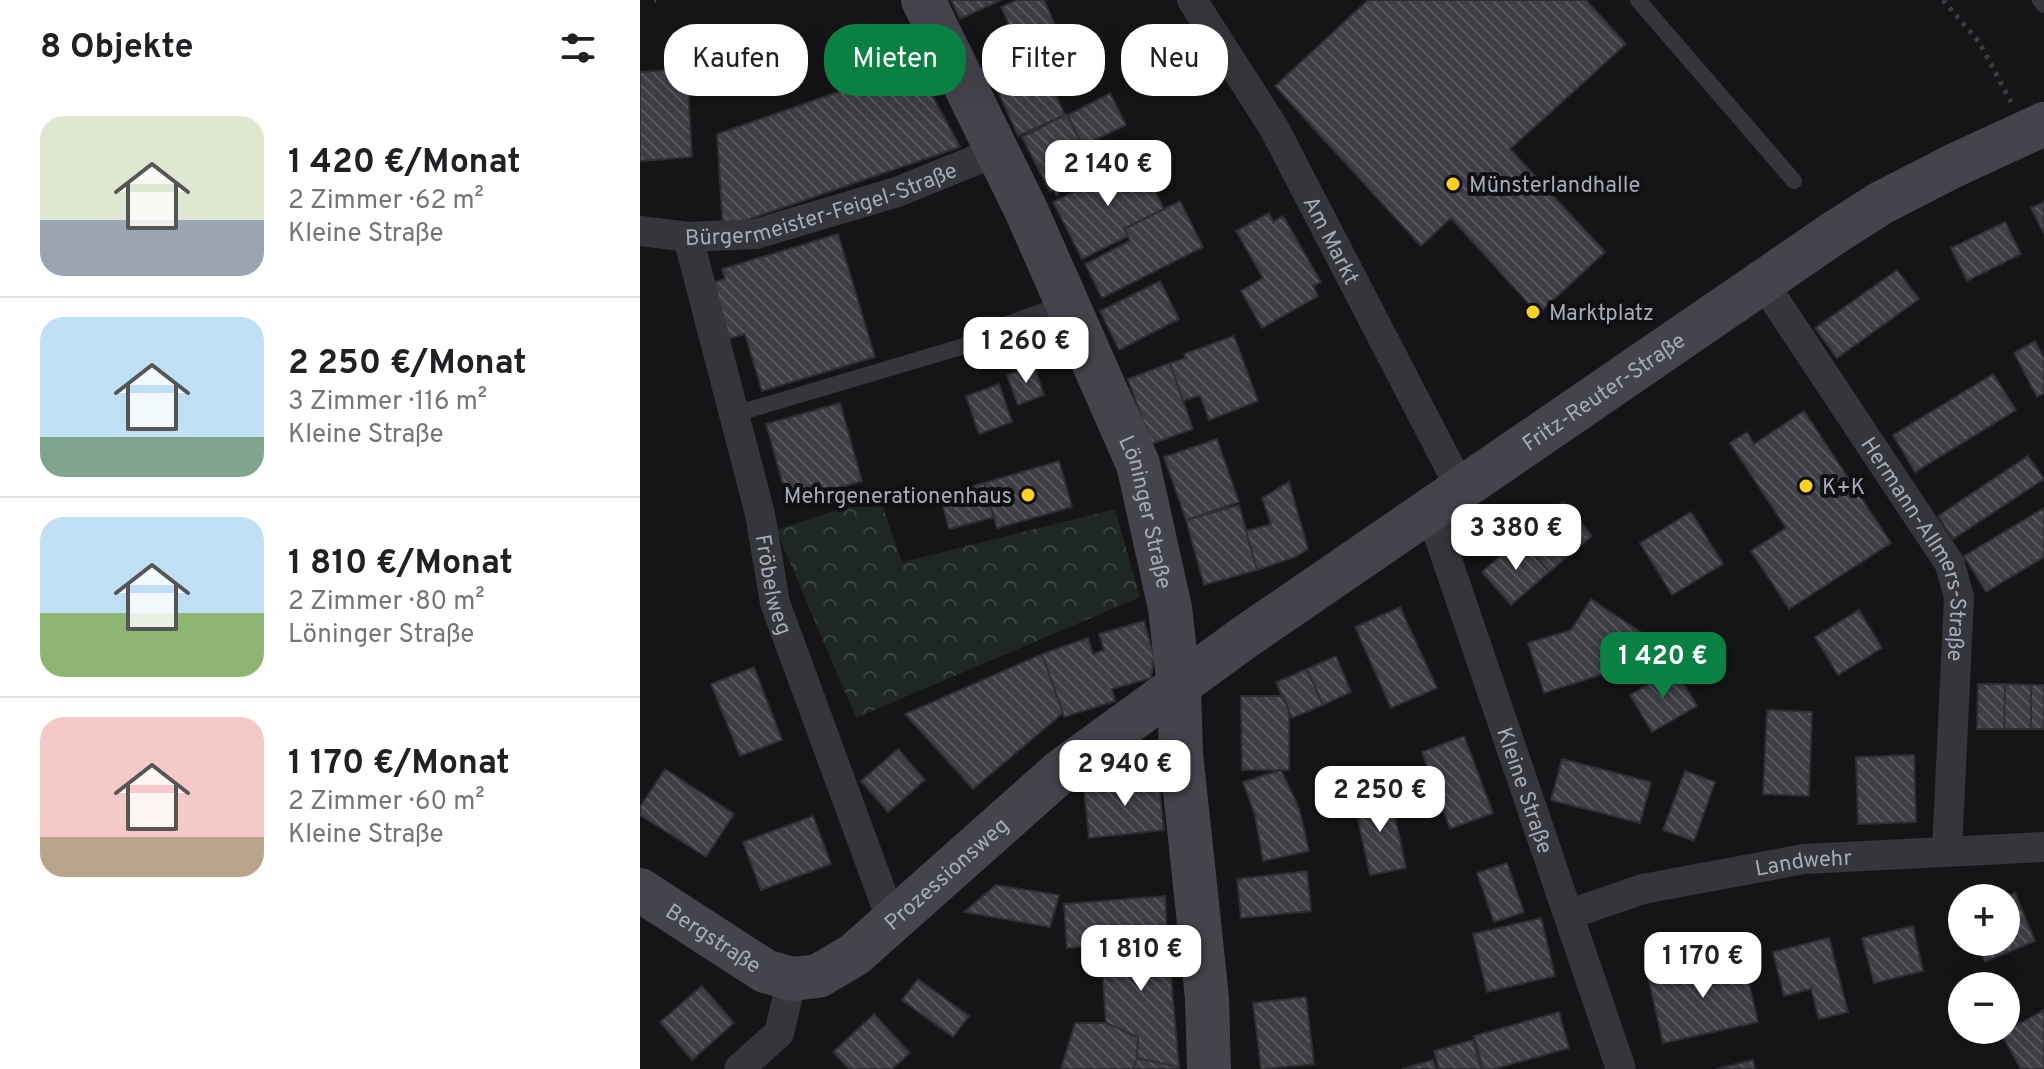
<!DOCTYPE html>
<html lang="de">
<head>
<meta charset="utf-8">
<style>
	body { margin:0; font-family:Overpass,sans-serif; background:#f6f6f6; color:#202124; height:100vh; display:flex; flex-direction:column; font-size:30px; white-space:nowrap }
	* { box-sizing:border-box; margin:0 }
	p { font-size:26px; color:#757577 }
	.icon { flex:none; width:44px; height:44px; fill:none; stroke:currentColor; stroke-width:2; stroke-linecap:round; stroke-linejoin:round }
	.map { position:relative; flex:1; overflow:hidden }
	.side { display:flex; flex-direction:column; background:#fff; width:640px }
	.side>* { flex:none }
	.hud { position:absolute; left:24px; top:24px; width:760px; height:72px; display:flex; gap:16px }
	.tools { position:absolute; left:1308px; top:884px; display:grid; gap:16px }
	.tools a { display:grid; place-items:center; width:72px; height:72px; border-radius:50%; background:#fff; box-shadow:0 8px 32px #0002; font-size:40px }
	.price { position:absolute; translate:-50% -68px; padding:0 18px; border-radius:16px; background:#fff; color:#222; font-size:26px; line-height:52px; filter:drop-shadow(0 2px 4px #0008) }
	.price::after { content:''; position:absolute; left:50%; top:48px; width:24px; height:18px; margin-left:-12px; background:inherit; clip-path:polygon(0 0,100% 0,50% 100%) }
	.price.on { background:#0b8043; color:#fff }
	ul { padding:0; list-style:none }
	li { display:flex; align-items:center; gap:24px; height:200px; padding:0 40px }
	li+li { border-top:2px solid #e0e0e0 }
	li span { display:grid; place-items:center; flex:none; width:224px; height:160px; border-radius:24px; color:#555 }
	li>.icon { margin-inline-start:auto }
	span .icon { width:96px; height:96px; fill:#fffc; stroke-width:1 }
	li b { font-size:34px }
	h2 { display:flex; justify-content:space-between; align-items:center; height:96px; padding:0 40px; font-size:34px }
	.pill { padding:0 28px; border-radius:32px; background:#fff; box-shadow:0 8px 32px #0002; font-size:28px; line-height:72px }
	.pill.on { background:#0b8043; color:#fff }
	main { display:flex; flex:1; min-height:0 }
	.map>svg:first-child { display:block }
	.forest { fill:url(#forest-crowns) }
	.building { fill:url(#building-back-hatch); stroke:#2f2f33; stroke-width:2 }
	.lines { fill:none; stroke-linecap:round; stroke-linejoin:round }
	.path { stroke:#3b3d43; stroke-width:5; stroke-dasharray:4 6; stroke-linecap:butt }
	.lane { stroke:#35363c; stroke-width:16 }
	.street { stroke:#35363c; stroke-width:30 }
	.secondary { stroke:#43444c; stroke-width:44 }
	.poi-dot { fill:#ffd125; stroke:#101012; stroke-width:3 }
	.labels { text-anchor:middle; stroke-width:8; stroke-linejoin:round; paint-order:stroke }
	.poi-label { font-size:22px; fill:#a5a9b8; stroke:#101012; text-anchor:start }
	.street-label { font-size:22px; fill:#a5a9b8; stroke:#101012 }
</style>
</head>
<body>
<main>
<section class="side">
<h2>8 Objekte<svg class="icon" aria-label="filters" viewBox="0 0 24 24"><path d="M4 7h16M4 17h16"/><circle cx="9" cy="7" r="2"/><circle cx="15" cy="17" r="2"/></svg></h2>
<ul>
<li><span style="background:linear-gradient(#dfe7d0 65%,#9aa5b1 0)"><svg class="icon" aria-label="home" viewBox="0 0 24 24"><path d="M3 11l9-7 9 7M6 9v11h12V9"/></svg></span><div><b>1 420 €/Monat</b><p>2 Zimmer · 62 m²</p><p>Kleine Straße</p></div></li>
<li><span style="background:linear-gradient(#bfe0f5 75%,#7fa58c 0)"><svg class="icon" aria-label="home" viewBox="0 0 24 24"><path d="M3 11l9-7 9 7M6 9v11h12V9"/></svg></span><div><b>2 250 €/Monat</b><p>3 Zimmer · 116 m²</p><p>Kleine Straße</p></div></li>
<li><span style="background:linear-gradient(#bfe0f5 60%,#8fb573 0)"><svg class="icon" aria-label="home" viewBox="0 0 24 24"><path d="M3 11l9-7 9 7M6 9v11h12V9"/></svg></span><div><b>1 810 €/Monat</b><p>2 Zimmer · 80 m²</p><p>Löninger Straße</p></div></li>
<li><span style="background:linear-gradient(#f6c9c9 75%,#b9a48a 0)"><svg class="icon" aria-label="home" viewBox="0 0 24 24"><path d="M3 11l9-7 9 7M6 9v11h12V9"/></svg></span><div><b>1 170 €/Monat</b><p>2 Zimmer · 60 m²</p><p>Kleine Straße</p></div></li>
</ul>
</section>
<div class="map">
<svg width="1404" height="1069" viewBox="0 0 1404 1069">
	<defs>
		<pattern id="forest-crowns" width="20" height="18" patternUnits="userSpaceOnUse" patternTransform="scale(2)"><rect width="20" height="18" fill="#1e2721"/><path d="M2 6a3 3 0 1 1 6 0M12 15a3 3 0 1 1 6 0" fill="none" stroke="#3c443f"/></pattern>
		<pattern id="building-back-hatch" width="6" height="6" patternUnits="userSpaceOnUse" patternTransform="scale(2)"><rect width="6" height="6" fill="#3e3f44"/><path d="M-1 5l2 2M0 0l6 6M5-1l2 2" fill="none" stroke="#57585d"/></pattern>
	</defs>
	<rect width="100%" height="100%" fill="#151517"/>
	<path class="forest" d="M239,496l23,66 213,-53 25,88 -284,121 -80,-188z"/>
	<path class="building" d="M311,0h50l-41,19z
		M377,0h27l12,27 -38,17 -17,-37z
		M728,0h218l40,44 -116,105 95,103 -67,62 -87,-96 -30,28 -146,-160z
		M401,62l24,53 -47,21 -24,-53z
		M276,65l44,82 -237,81 -6,-94z
		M47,69l5,88 -52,4v-89z
		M470,93l16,32 -44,21 -14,-31z
		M427,114l26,54 -43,24 -28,-55z
		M499,159l25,50 -40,20 4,7 -46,23 -29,-57z
		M540,201l23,46 -101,51 -17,-34 45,-23 -6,-12z
		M1404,202v32l-13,-26z
		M629,213l4,9 10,-6 38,66 -8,4 5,10 -56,32 -21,-37 22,-13 -27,-47z
		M1365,222l16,32 -54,27 -16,-33z
		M198,234l37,123 -113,34 -17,-57 -24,7 -17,-56 21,-6 -3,-10z
		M1257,270l22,29 -82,59 -22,-30z
		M520,281l19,38 -60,31 -19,-39z
		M594,336l24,65 -49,19 -9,-25 -17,6 -13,-38 16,-5 -2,-4z
		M1395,341l9,17v35l-7,4 -23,-44z
		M530,363l23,66 -42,15 -23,-65z
		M394,366l10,29 -26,10 -11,-30z
		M1353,374l23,36 -101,62 -22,-37z
		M359,384l13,38 -33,12 -13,-38z
		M200,403l22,78 -74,21 -22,-78z
		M1164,411l87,132 -102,66 -38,-58 35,-23 -56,-85 17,-11 7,12z
		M577,439l22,63 -53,18 -22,-63z
		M1388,456l16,23 -91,60 -15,-23z
		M419,461l13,46 -75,21 -13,-45z
		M649,482l19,67 -13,8 -38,13 -11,-39 25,-7 -9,-26z
		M344,483l10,34 -45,12 -9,-34z
		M923,502l29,34 -43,36 -29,-34z
		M599,505l18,65 -53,15 -18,-65z
		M1404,508v49l-58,35 -22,-36z
		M1051,512l32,52 -51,31 -32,-52z
		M880,538l29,34 -38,33 -29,-33z
		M951,599l51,34 -23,36 -75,24 -16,-50 43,-13z
		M760,607l37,81 -46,20 -36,-81z
		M1219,610l23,38 -44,27 -23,-38z
		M504,621l10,36 -3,21 -39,11 3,12 -51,16 -22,-63 46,-16 5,16 11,-4 -5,-16z
		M402,654l21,59 -90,76 -68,-75z
		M696,656l15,36 -28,13 -16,-36z
		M114,667l28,73 -42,16 -29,-72z
		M1034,668l23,38 -45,26 -22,-37z
		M667,669l16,36 -31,13 -16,-36z
		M1338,684h27l-1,45h-27z
		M1365,684l26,1v44h-27z
		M1391,685h13v44h-13z
		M601,696h42l6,14v60h-47z
		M1127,710l45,2 -3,84 -46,-2z
		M824,736l29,77 -43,16 -28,-77z
		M258,749l27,31 -37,32 -27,-31z
		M1274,755l2,67 -58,2 -2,-67z
		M922,759l89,23 -11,41 -89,-23z
		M25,769l69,45 -28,43 -66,-42v-8z
		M641,770l18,38 10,43 -46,10 -8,-46 -12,-33z
		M1045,771l30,11 -21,59 -31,-11z
		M518,777l6,53 -75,8 -5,-48 26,-3v-5z
		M750,793l16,75 -36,7 -16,-74z
		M173,816l18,48 -70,26 -18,-48z
		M867,863l17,49 -30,10 -17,-49z
		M667,871l4,40 -70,7 -4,-39z
		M356,885l63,10 -9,32 -86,-15z
		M1375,893l20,48 -50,21 -9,-20h30v-44h-2z
		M525,896l2,36 -67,4 1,9 -34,3 -3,-44z
		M901,918l14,58 -68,16 -14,-58z
		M1273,926l10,45 -49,12 -12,-45z
		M527,932l12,135 -42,-9 1,-21 -32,-14 -6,-87z
		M1189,938l19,74 -29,7 -8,-30 -27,7 -11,-44z
		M1103,957l15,65 -95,21 -15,-66z
		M278,979l51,37 -16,21 -51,-37z
		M62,986l32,37 -42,37 -32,-38z
		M666,997l8,67 -53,5 -8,-66z
		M1404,1010v59h-23l-20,-35z
		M919,1012l10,36 -75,21h-11l-9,-33z
		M234,1014l36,39 -18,16h-43l-16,-17z
		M435,1023h31l32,14 -1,21 -4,11h-72z
		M833,1040l8,29h-42l-5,-18z
		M497,1058l42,9v2h-46z
		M793,1060l3,9h-34z
		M1113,1060l2,9h-39z"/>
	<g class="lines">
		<path class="path" d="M14,0h2
			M1303,0l36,42 32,60
			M415,194l87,-47 29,29"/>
		<path class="lane" d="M998,0l156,181
			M1400,0l4,5
			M95,414l226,-67 49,-24 56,-20"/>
		<g class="street">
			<path id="s1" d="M552,0l82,128 186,359"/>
			<path id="s2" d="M0,231l48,6 68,-3 141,-42 101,-41"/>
			<path id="s3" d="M48,237l72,277 15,89 111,302 9,15"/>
			<path id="s4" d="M1122,281l188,283 9,33 -12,254"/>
			<path id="s5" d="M790,510l191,559"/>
			<path id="s6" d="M930,914l73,-25 161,-30 240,-12"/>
			<path d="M99,1069l40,-36 13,-54"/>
		</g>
		<g class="secondary">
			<path id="s7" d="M283,0l103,210 112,254 32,144 9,79 2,66 26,245 2,71"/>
			<path id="s8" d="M0,890l125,81 27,8 26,-3 36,-21 207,-184 184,-134 589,-404 47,-30 74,-38 89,-41"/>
		</g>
	</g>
	<g class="poi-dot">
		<circle cx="813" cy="184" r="8"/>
		<circle cx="893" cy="312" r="8"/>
		<circle cx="1166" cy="486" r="8"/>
		<circle cx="388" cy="495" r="8"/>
	</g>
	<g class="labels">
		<g class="poi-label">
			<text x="829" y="192">Münsterlandhalle</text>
			<text x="909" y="320">Marktplatz</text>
			<text x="1182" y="494">K+K</text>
			<text x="372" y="503" text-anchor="end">Mehrgenerationenhaus</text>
		</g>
		<g class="street-label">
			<text dy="8" stroke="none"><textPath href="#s2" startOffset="186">Bürgermeister-Feigel-Straße</textPath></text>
			<text dy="8" stroke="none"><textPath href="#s1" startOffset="278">Am Markt</textPath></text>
			<text dy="8" stroke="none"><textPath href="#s8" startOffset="1184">Fritz-Reuter-Straße</textPath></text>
			<text dy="8" stroke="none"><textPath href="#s7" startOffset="560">Löninger Straße</textPath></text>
			<text dy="8" stroke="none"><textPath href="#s4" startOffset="314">Hermann-Allmers-Straße</textPath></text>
			<text dy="8" stroke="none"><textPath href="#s3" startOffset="358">Fröbelweg</textPath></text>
			<text dy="8" stroke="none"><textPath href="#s5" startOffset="296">Kleine Straße</textPath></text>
			<text dy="8" stroke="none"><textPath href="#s6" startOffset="240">Landwehr</textPath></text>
			<text dy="8" stroke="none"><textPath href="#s8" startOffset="368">Prozessionsweg</textPath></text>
			<text dy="8" stroke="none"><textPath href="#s8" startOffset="88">Bergstraße</textPath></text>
		</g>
	</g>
</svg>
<div class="tools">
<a>+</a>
<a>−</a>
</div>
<b class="price" style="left:468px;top:208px">2 140 €</b>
<b class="price" style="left:386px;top:385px">1 260 €</b>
<b class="price" style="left:876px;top:572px">3 380 €</b>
<b class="price on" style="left:1023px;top:700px">1 420 €</b>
<b class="price" style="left:485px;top:808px">2 940 €</b>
<b class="price" style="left:740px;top:834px">2 250 €</b>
<b class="price" style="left:501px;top:993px">1 810 €</b>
<b class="price" style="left:1063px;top:1000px">1 170 €</b>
<div class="hud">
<a class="pill">Kaufen</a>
<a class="pill on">Mieten</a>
<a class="pill">Filter</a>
<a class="pill">Neu</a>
</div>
</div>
</main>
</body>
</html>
